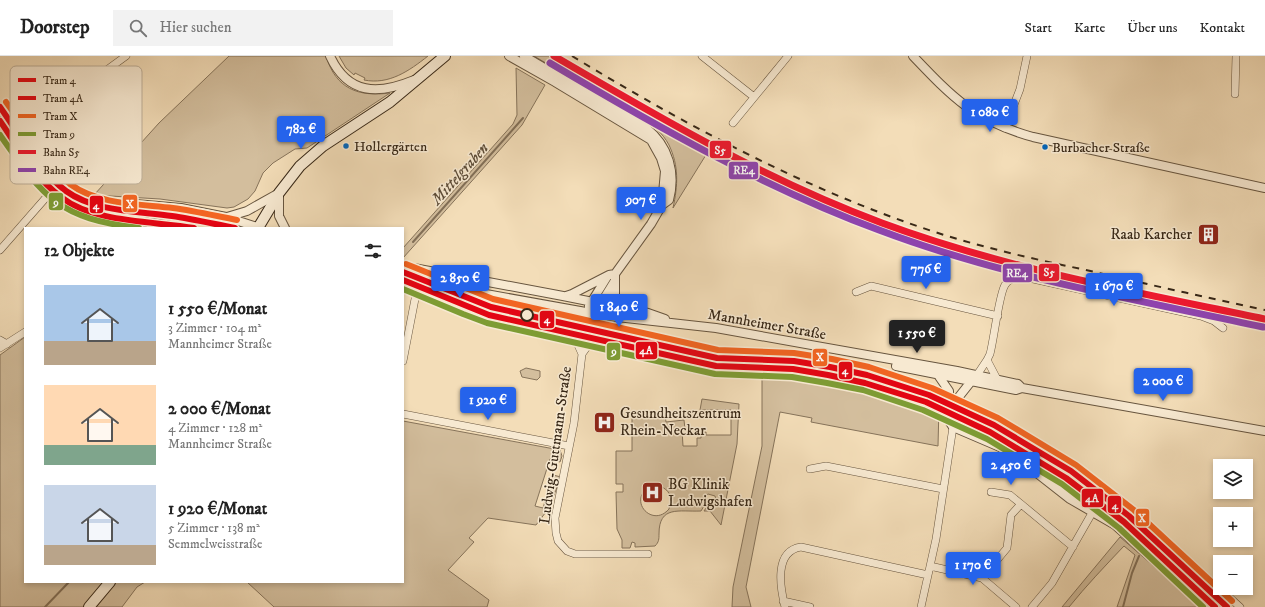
<!DOCTYPE html>
<html lang="de">
<head>
<meta charset="utf-8">
<style>
	body { margin:0; font-family:"IM FELL DW Pica",serif; background:#f2f2f2; color:#222; height:100vh; display:flex; flex-direction:column; font-size:15px; white-space:nowrap }
	* { box-sizing:border-box; margin:0 }
	p { font-size:13px; color:#767676 }
	.icon { flex:none; width:22px; height:22px; fill:none; stroke:currentColor; stroke-width:2; stroke-linecap:round; stroke-linejoin:round }
	.map { position:relative; flex:1; overflow:hidden }
	.details { position:absolute; left:24px; top:171px; width:380px; height:356px; display:flex; flex-direction:column; background:#fff; border-radius:0px; box-shadow:0 2px 6px #0003 }
	.details>* { flex:none }
	.tools { position:absolute; left:1213px; top:403px; display:grid; gap:8px }
	.tools a { display:grid; place-items:center; width:40px; height:40px; border-radius:0px; background:#fff; box-shadow:0 2px 6px #0003; font-size:20px }
	.price { position:absolute; translate:-50% -34px; padding:0 9px; border-radius:4px; background:#2563eb; color:#fff; font-size:13px; line-height:26px; filter:drop-shadow(0 1px 2px #0008) }
	.price::after { content:''; position:absolute; left:50%; top:24px; width:12px; height:9px; margin-left:-6px; background:inherit; clip-path:polygon(0 0,100% 0,50% 100%) }
	.price.active { background:#222; color:#fff }
	ul { padding:0; list-style:none }
	li { display:flex; align-items:center; gap:12px; height:100px; padding:0 20px }
	li span { display:grid; place-items:center; flex:none; width:112px; height:80px; border-radius:0px; color:#555 }
	li>.icon { margin-inline-start:auto }
	span .icon { width:48px; height:48px; fill:#fffc; stroke-width:1 }
	li b { font-size:17px }
	h2 { display:flex; justify-content:space-between; align-items:center; height:48px; padding:0 20px; font-size:17px }
	header { display:flex; align-items:center; gap:24px; box-sizing:border-box; height:56px; padding:0 20px; background:#fff; border-bottom:1px solid #e0e0e0 }
	header strong { font-size:19px }
	nav { display:flex; gap:22px; margin-inline-start:auto; font-size:14px }
	.search { width:280px; height:36px; background:#f2f2f2; display:flex; align-items:center; gap:10px; box-sizing:border-box; padding:0 14px; border-radius:0px; color:#767676; font-size:15px }
	.map>svg:first-child { display:block }
	.green { fill:#d3be9d; stroke:#86735a; fill-rule:evenodd }
	.lines { fill:none; stroke-linecap:round; stroke-linejoin:round }
	.stream { stroke:#826f57; stroke-width:2 }
	.minor-casing { stroke:#67553f; stroke-width:8 }
	.tertiary-casing { stroke:#67553f; stroke-width:10 }
	.secondary-casing { stroke:#382817; stroke-width:12 }
	.minor { stroke:#f7e9d1; stroke-width:7 }
	.tertiary { stroke:#f7e9d1; stroke-width:8 }
	.secondary { stroke:#f7e9d1; stroke-width:10 }
	.rail { stroke:#382817; stroke-width:2; stroke-dasharray:7 7; stroke-linecap:butt }
	.rail-1-casing { stroke:#f7e9d1; stroke-width:10 }
	.rail-2-casing { stroke:#f7e9d1; stroke-width:10 }
	.rail-1 { stroke:#ec192e; stroke-width:7 }
	.rail-2 { stroke:#8e44ad; stroke-width:7 }
	.tram-1-casing { stroke:#f7e9d1; stroke-width:9 }
	.tram-2-casing { stroke:#f7e9d1; stroke-width:9 }
	.tram-3-casing { stroke:#f7e9d1; stroke-width:9 }
	.tram-4-casing { stroke:#f7e9d1; stroke-width:9 }
	.tram-1 { stroke:#e30613; stroke-width:6 }
	.tram-2 { stroke:#e30613; stroke-width:6 }
	.tram-3 { stroke:#f26522; stroke-width:6 }
	.tram-4 { stroke:#7e9c34; stroke-width:6 }
	.bus-dot { fill:#0065bd; stroke:#f7e9d1; stroke-width:1.5 }
	.stop-dot { fill:#f7e9d1; stroke:#382817; stroke-width:2 }
	.labels { text-anchor:middle; stroke-width:3; stroke-linejoin:round; paint-order:stroke }
	.bus-label { font-size:14px; fill:#382817; stroke:#f7e9d1; text-anchor:start }
	.poi-label { font-size:15px; fill:#382817; stroke:#f7e9d1; text-anchor:start }
	.street-label { font-size:15px; fill:#382817; stroke:#f7e9d1 }
	.water-label { font-size:16px; font-style:italic; fill:#5d4c37; stroke:#f7e9d1 }
	.key { fill:#f7e9d1; stroke:#beaf99; stroke-width:1 }
	.key-label { font-size:11px; fill:#382817 }
	.line-badge { stroke:#f7e9d1; stroke-width:1.5 }
	.badge-label { font-size:11px; text-anchor:middle; font-weight:bold; fill:#fff }
</style>
</head>
<body>
<header>
<strong>Doorstep</strong>
<div class="search"><svg class="icon" aria-label="search" viewBox="0 0 24 24"><circle cx="10" cy="10" r="6"/><path d="M15 15l6 6"/></svg>Hier suchen</div>
<nav><a>Start</a><a>Karte</a><a>Über uns</a><a>Kontakt</a></nav>
</header>
<div class="map">
<svg width="1265" height="551" viewBox="0 0 1265 551">
	<rect width="100%" height="100%" fill="#f3ddb8"/>
	<filter id="stains"><feTurbulence type="fractalNoise" baseFrequency=".005" numOctaves="4"/><feColorMatrix values="0 0 0 0 .2 0 0 0 0 .09 0 0 0 0 .02 0 0 0 .5 -.17"/></filter>
	<radialGradient id="worn" r=".72"><stop offset=".6" stop-color="#630" stop-opacity="0"/><stop offset="1" stop-color="#630" stop-opacity=".3"/></radialGradient>
	<path class="green" d="M229,0h97c10,33 32,41 64,37l-83,55 -12,1 -22,14 -10,10 -8,18 -7,8 -14,8 -7,1 -67,-9 -66,-4 65,-72z
		M339,0h89c-19,15 -39,29 -64,24l1,-2 -10,-5 -1,2 -8,-7z
		M534,0h15l160,94 -36,58c5,-23 6,-42 -4,-63 -13,-25 -46,-37 -69,-50 -22,-13 -44,-26 -66,-39z
		M516,12l29,17 -23,40 -119,133v-10l110,-124 4,-9z
		M25,281v245h80l-21,25h-84v-252z
		M526,312l14,3v6l-3,3 -15,-3 -2,-6z
		M762,312c12,0 25,0 37,1 48,4 95,21 140,37l-1,40 -127,-24 1,-4 -32,-6 -34,175 5,20h-19l1,-20 29,-141z
		M702,343l37,5 -2,40 -16,81 -11,-14h-6l2,-3h7l4,-4 -2,-8 -7,-2 -5,4 1,8 -3,5c-22,1 -42,-6 -42,23 0,5 0,8 -4,12l-20,1v-4l-3,-1 -2,6h-8v-8l-5,-11 -1,-37h7v-8h-7v-33h16v-36h33l1,7 18,-2 1,9 -3,1 1,16h14v-8h4v-6h5v3h25v-25h-31zM651,430c10,-1 16,2 20,11l-2,12c-17,20 -43,-10 -18,-23z
		M403,365l157,29 2,6 -2,6 -10,-3 -15,47 8,2 10,-33 8,2 -12,31 -13,17 -48,-7 -19,20 5,4 -26,28 41,30 -2,7h-213l-27,-25h156z
		M1120,481l81,70h-84l18,-52 -11,-9c-19,20 -38,40 -55,61h-7z
		M116,526h29l-8,5 -15,20h-28z"/>
	<g class="lines">
		<path class="stream" d="M413,186l110,-124
			M45,551l24,-25
			M1123,551l9,-34 7,-17"/>
		<defs>
			<path id="minor" d="M702,0l52,41
				M1235,38l1,-38
				M65,48l10,-11 51,-37
				M733,67l55,-67
				M1005,72l15,-39 7,-33
				M124,172l5,-9
				M0,194l57,-65
				M856,236l15,-6 127,30
				M586,256l-8,33 4,9 -8,69 -19,95 1,15 2,8 9,10 8,3h73
				M0,284l7,4
				M0,292l25,-16
				M582,298l5,-7 8,-33
				M987,304l10,19
				M403,305l12,-62
				M977,319l10,-15 3,-6c4,-15 9,-60 15,-69 4,-7 12,-8 19,-8l177,39 13,5 9,7
				M403,358l166,32
				M810,413l16,-3 117,23
				M991,436l19,3 11,9
				M930,510l52,12 34,29
				M982,522l25,-30 4,-33 10,-11 52,43
				M1230,542l10,9
				M783,545l27,6
				M785,551c-5,-20 -11,-56 16,-60l127,28
				M921,551l15,-68 17,-112
				M1032,551l20,-24 40,-70"/>
			<path id="tertiary" d="M330,0c18,39 48,39 84,24
				M509,0l46,26 96,58 10,18 4,13 -3,34
				M524,0l122,72c23,18 30,45 23,72l-7,5 -11,19 -36,50v23l13,13
				M913,0c40,42 62,65 120,81l232,51
				M0,53l52,70 27,27 24,8 79,14
				M279,137v23l6,12
				M70,140l35,7 31,1 45,4 45,9 34,11
				M227,161l20,-6 32,-18
				M403,210l160,30 85,17 17,6
				M403,223l205,37 108,12 241,43 61,13 4,4
				M566,240l6,-2 37,-19 6,-1
				M589,250l18,-29
				M598,252l16,-26
				M896,310l120,24 6,-2 243,43
				M938,319l11,16v20
				M973,323l-19,24 -5,18 4,6 49,21 17,11 51,40 45,26 92,82"/>
			<path id="secondary" d="M258,172l21,-35 21,-27 23,-20 67,-44 55,-46
				M89,551l21,-25"/>
		</defs>
		<use href="#minor" class="minor-casing"/>
		<use href="#tertiary" class="tertiary-casing"/>
		<use href="#secondary" class="secondary-casing"/>
		<use href="#minor" class="minor"/>
		<use href="#tertiary" class="tertiary"/>
		<use href="#secondary" class="secondary"/>
		<path class="rail" d="M572,0c117,71 238,136 369,178 48,15 97,26 145,36 60,14 119,27 179,40"/>
		<defs>
			<path id="rail-1" d="M554,0c106,62 212,124 328,167 124,46 254,69 383,96"/>
			<path id="rail-2" d="M550,7c106,63 213,124 329,167 124,47 255,69 384,97"/>
		</defs>
		<use href="#rail-1" class="rail-1-casing"/>
		<use href="#rail-2" class="rail-2-casing"/>
		<use href="#rail-1" class="rail-1"/>
		<use href="#rail-2" class="rail-2"/>
		<defs>
			<path id="tram-1" d="M0,51c20,28 38,63 66,84 29,21 72,20 106,25 21,3 42,8 63,12
				M403,216l88,35 226,51 77,3 36,6 37,8 62,20 65,30 77,46 58,45 98,91"/>
			<path id="tram-2" d="M0,65c18,26 35,57 61,76 33,26 93,24 133,31
				M403,224l86,35 227,51 77,3 35,6 37,8 61,19 64,30 76,46 58,44 91,85"/>
			<path id="tram-3" d="M6,46c20,27 38,61 64,82 28,21 71,20 103,24 22,3 43,8 64,12
				M406,208l87,35 225,51 76,3 38,6 37,8 63,21 66,30 78,47 58,45 98,91"/>
			<path id="tram-4" d="M0,79c45,64 58,83 139,93
				M403,233l60,25 24,9 228,51 77,3 35,6 36,7 60,20 64,29 75,45 57,44 84,79"/>
		</defs>
		<use href="#tram-1" class="tram-1-casing"/>
		<use href="#tram-2" class="tram-2-casing"/>
		<use href="#tram-3" class="tram-3-casing"/>
		<use href="#tram-4" class="tram-4-casing"/>
		<use href="#tram-1" class="tram-1"/>
		<use href="#tram-2" class="tram-2"/>
		<use href="#tram-3" class="tram-3"/>
		<use href="#tram-4" class="tram-4"/>
	</g>
	<defs>
		<symbol id="building-square" viewBox="-11 -11 22 22"><rect x="-9" y="-9" width="18" height="18" rx="4" fill="#8f2418" stroke="#f7e9d1"/><path d="M-4-6H4V6H1V3H-1V6H-4ZM-2.5-4.3h1.7v1.8h-1.7ZM.8-4.3h1.7v1.8H.8ZM-2.5-1h1.7V.8h-1.7ZM.8-1h1.7V.8H.8Z" fill="#fff"/></symbol>
		<symbol id="hospital-square" viewBox="-11 -11 22 22"><rect x="-9" y="-9" width="18" height="18" rx="4" fill="#8f2418" stroke="#f7e9d1"/><path d="M-5-5h3v3.5h4V-5h3V5h-3V1.5h-4V5h-3Z" fill="#fff"/></symbol>
	</defs>
	<g fill-rule="evenodd">
		<use href="#building-square" x="1196" y="166" width="25" height="25"/>
		<use href="#hospital-square" x="592" y="354" width="25" height="25"/>
		<use href="#hospital-square" x="640" y="424" width="25" height="25"/>
	</g>
	<g class="bus-dot">
		<circle cx="346" cy="90" r="3.5"/>
		<circle cx="1045" cy="91" r="3.5"/>
	</g>
	<circle class="stop-dot" cx="527" cy="259" r="6"/>
	<g class="labels">
		<g class="bus-label">
			<text x="354" y="95">Hollergärten</text>
			<text x="1052" y="96">Burbacher Straße</text>
		</g>
		<g class="poi-label">
			<text x="1192" y="183" text-anchor="end">Raab Karcher</text>
			<text x="620" y="362">Gesundheitszentrum<tspan x="620" dy="17">Rhein-Neckar</tspan></text>
			<text x="668" y="433">BG Klinik<tspan x="668" dy="17">Ludwigshafen</tspan></text>
		</g>
		<g class="street-label">
			<text transform="translate(767 268) rotate(10)" y="5">Mannheimer Straße</text>
			<text transform="translate(555 389) rotate(-82)" y="5">Ludwig-Guttmann-Straße</text>
		</g>
		<g class="water-label">
			<text transform="translate(459 117) rotate(-48)" y="6">Mittelgraben</text>
		</g>
	</g>
	<rect x="10" y="10" width="132" height="118" rx="6" class="key"/>
	<rect x="18" y="22" width="18" height="4" fill="#e30613"/>
	<rect x="18" y="40" width="18" height="4" fill="#e30613"/>
	<rect x="18" y="58" width="18" height="4" fill="#f26522"/>
	<rect x="18" y="76" width="18" height="4" fill="#7e9c34"/>
	<rect x="18" y="94" width="18" height="4" fill="#ec192e"/>
	<rect x="18" y="112" width="18" height="4" fill="#8e44ad"/>
	<g class="key-label">
		<text x="43" y="28">Tram 4</text>
		<text x="43" y="46">Tram 4A</text>
		<text x="43" y="64">Tram X</text>
		<text x="43" y="82">Tram 9</text>
		<text x="43" y="100">Bahn S5</text>
		<text x="43" y="118">Bahn RE4</text>
	</g>
	<g class="line-badge">
		<rect x="709" y="84" width="23" height="19" rx="4" fill="#ec192e"/>
		<rect x="728" y="105" width="31" height="19" rx="4" fill="#8e44ad"/>
		<rect x="48" y="136" width="16" height="19" rx="4" fill="#7e9c34"/>
		<rect x="122" y="138" width="16" height="19" rx="4" fill="#f26522"/>
		<rect x="89" y="139" width="15" height="19" rx="4" fill="#e30613"/>
		<rect x="1038" y="207" width="22" height="19" rx="4" fill="#ec192e"/>
		<rect x="1002" y="207" width="31" height="20" rx="4" fill="#8e44ad"/>
		<rect x="539" y="254" width="16" height="19" rx="4" fill="#e30613"/>
		<rect x="635" y="285" width="23" height="19" rx="4" fill="#e30613"/>
		<rect x="606" y="286" width="15" height="19" rx="4" fill="#7e9c34"/>
		<rect x="812" y="292" width="16" height="19" rx="4" fill="#f26522"/>
		<rect x="838" y="305" width="15" height="19" rx="4" fill="#e30613"/>
		<rect x="1081" y="432" width="23" height="20" rx="4" fill="#e30613"/>
		<rect x="1107" y="439" width="15" height="19" rx="4" fill="#e30613"/>
		<rect x="1135" y="452" width="15" height="19" rx="4" fill="#f26522"/>
	</g>
	<g class="badge-label">
		<text x="720" y="98">S5</text>
		<text x="744" y="118">RE4</text>
		<text x="56" y="150">9</text>
		<text x="130" y="152">X</text>
		<text x="96" y="153">4</text>
		<text x="1049" y="220">S5</text>
		<text x="1017" y="221">RE4</text>
		<text x="547" y="267">4</text>
		<text x="646" y="298">4A</text>
		<text x="614" y="299">9</text>
		<text x="820" y="305">X</text>
		<text x="845" y="318">4</text>
		<text x="1092" y="446">4A</text>
		<text x="1115" y="453">4</text>
		<text x="1142" y="466">X</text>
	</g>
	<rect width="100%" height="100%" filter="url(#stains)"/>
	<rect width="100%" height="100%" fill="url(#worn)"/>
</svg>
<div class="tools">
<a><svg class="icon" aria-label="layers" viewBox="0 0 24 24"><path d="M12 4l9 5-9 5-9-5zM3 14l9 5 9-5"/></svg></a>
<a>+</a>
<a>−</a>
</div>
<b class="price" style="left:990px;top:77px">1 080 €</b>
<b class="price" style="left:301px;top:94px">782 €</b>
<b class="price" style="left:641px;top:165px">907 €</b>
<b class="price" style="left:926px;top:234px">776 €</b>
<b class="price" style="left:460px;top:243px">2 850 €</b>
<b class="price" style="left:1114px;top:251px">1 670 €</b>
<b class="price" style="left:619px;top:272px">1 840 €</b>
<b class="price active" style="left:917px;top:298px">1 550 €</b>
<b class="price" style="left:1163px;top:346px">2 000 €</b>
<b class="price" style="left:488px;top:365px">1 920 €</b>
<b class="price" style="left:1011px;top:430px">2 450 €</b>
<b class="price" style="left:973px;top:530px">1 170 €</b>
<section class="details">
<h2>12 Objekte<svg class="icon" aria-label="filters" viewBox="0 0 24 24"><path d="M4 7h16M4 17h16"/><circle cx="9" cy="7" r="2"/><circle cx="15" cy="17" r="2"/></svg></h2>
<ul>
<li><span style="background:linear-gradient(#a9c7e8 70%,#b9a48a 0)"><svg class="icon" aria-label="home" viewBox="0 0 24 24"><path d="M3 11l9-7 9 7M6 9v11h12V9"/></svg></span><div><b>1 550 €/Monat</b><p>3 Zimmer · 104 m²</p><p>Mannheimer Straße</p></div></li>
<li><span style="background:linear-gradient(#ffd9b3 75%,#7fa58c 0)"><svg class="icon" aria-label="home" viewBox="0 0 24 24"><path d="M3 11l9-7 9 7M6 9v11h12V9"/></svg></span><div><b>2 000 €/Monat</b><p>4 Zimmer · 128 m²</p><p>Mannheimer Straße</p></div></li>
<li><span style="background:linear-gradient(#c9d6e8 75%,#b9a48a 0)"><svg class="icon" aria-label="home" viewBox="0 0 24 24"><path d="M3 11l9-7 9 7M6 9v11h12V9"/></svg></span><div><b>1 920 €/Monat</b><p>5 Zimmer · 138 m²</p><p>Semmelweisstraße</p></div></li>
</ul>
</section>
</div>
</body>
</html>
